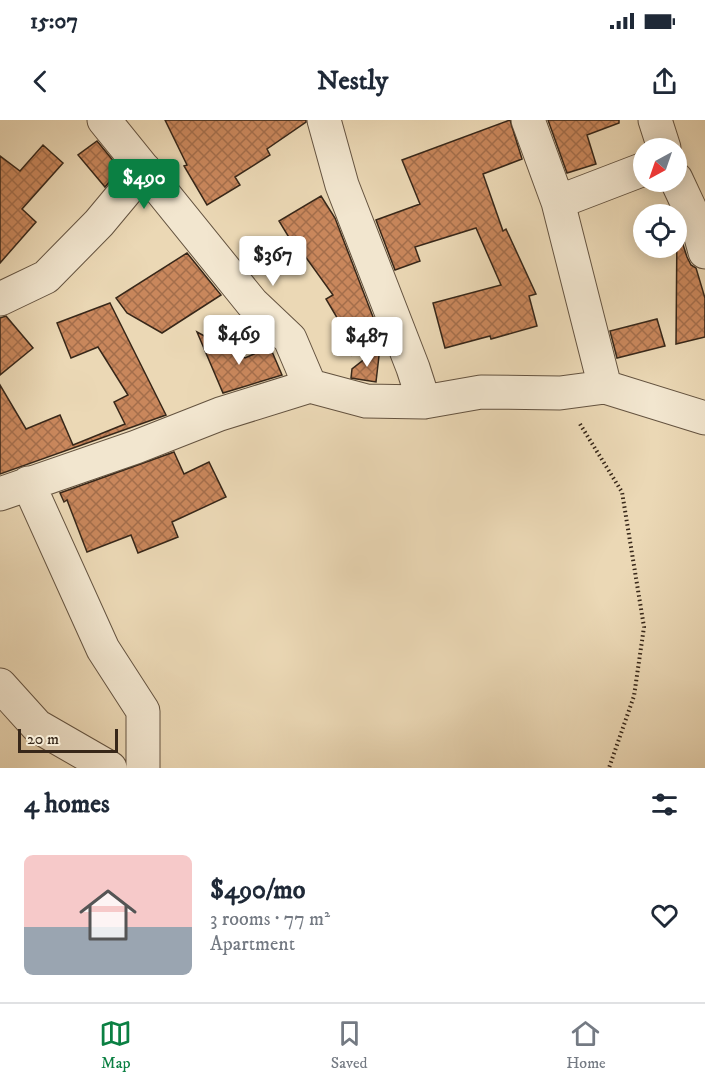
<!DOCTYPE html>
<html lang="en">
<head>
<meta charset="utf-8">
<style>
	body { margin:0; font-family:"IM FELL DW Pica",serif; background:#f2f2f3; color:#1f2937; height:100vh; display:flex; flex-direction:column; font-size:22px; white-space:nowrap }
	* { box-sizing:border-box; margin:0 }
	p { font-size:20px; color:#747a83 }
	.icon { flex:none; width:33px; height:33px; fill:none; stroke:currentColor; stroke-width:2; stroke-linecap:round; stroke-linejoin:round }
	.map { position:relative; height:648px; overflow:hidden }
	.details { display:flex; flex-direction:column; background:#fff; flex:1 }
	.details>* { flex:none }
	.needle { width:39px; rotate:220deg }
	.buttons { position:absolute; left:633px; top:18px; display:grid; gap:12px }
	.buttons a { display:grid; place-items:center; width:54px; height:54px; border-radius:50%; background:#fff; box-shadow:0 3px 15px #0003; font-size:30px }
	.scale { position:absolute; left:18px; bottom:15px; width:100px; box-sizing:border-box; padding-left:6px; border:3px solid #372719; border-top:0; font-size:16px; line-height:21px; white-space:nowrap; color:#372719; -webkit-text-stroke:4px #f2e6cf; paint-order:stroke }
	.price { position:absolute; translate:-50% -51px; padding:0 14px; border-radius:6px; background:#fff; color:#222; font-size:20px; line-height:39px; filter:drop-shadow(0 2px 3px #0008) }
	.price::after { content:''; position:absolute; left:50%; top:36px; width:18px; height:14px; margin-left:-9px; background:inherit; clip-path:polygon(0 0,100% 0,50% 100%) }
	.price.active { background:#0b8043; color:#fff }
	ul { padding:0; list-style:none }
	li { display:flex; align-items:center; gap:18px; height:150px; padding:0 24px }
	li+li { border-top:2px solid #e0e1e3 }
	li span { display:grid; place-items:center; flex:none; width:168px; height:120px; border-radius:9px; color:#555 }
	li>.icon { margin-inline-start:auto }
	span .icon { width:72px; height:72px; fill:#fffc; stroke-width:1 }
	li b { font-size:26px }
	h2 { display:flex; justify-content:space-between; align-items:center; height:72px; padding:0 24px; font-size:26px }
	.status { display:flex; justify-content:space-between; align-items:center; height:42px; padding:0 30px; background:#fff; direction:ltr }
	.status svg { height:16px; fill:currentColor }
	header { display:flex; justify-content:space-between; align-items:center; height:78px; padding:0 24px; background:#fff; font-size:27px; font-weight:800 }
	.menu { display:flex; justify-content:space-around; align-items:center; height:84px; border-top:2px solid #e0e1e3; background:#fff; font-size:16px; color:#747a83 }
	.menu a { display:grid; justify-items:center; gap:3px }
	.menu .active { color:#0b8043 }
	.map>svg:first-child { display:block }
	.building { fill:url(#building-cross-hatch); stroke:#372719; stroke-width:1.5 }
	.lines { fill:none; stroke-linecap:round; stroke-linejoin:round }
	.minor-casing { stroke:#645340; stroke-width:35 }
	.path { stroke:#372719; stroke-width:4; stroke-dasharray:1.5 3; stroke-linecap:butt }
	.minor { stroke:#f2e6cf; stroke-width:33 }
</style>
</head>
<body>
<div class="status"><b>15:07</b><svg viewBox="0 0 49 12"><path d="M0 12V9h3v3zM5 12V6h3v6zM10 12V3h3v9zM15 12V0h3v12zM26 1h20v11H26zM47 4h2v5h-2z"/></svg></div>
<header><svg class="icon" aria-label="back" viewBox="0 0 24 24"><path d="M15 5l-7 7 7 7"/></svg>Nestly<svg class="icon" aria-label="share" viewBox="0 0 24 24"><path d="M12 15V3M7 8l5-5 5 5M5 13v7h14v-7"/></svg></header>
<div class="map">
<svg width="705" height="648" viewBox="0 0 705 648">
	<defs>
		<pattern id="building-cross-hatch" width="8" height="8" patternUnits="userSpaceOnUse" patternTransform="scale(1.5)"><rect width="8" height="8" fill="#c9875c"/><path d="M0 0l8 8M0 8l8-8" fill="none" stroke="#a46e4b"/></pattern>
	</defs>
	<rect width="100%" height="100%" fill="#ebd8b5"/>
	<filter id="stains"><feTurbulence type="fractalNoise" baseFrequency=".00333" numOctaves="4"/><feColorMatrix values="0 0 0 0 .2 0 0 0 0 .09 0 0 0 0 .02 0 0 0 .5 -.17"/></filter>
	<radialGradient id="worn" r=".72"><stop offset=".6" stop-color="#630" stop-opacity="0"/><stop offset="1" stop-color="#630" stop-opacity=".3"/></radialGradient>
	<path class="building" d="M165,0h141v2l-39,27 3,6 -35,22 5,8 -33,20 -23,-39 3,-1z
		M510,0l12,39 -39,15 20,57 3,-2 30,65 -7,2 8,30 -46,13 -1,-3 -45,12 -12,-45 68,-18 -25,-57 -61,19 5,14 -25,9 -19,-50 44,-16 -18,-44z
		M548,0h71v3l-32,12 9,29 -29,9z
		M97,21l23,28 -15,18 -27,-32z
		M43,25l20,18 -41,46 14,13 -36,41v-107l20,15z
		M321,76l14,22 48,125 -31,12 2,-27 -8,5 -20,-34 7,-4 -31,-43 -3,2 -20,-33z
		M677,106l10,31 4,8 5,3 9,30v39l-29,7z
		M187,133l34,42 -59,38 -35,-20 -11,-15z
		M110,183l56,112 -166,59v-89l26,44 34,-14 13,30 52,-21 -11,-22 14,-7 -30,-48 -27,11 -14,-35z
		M6,196l27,32 -33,27v-57z
		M657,199l8,27 -48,12 -7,-27z
		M197,212l48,26 25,-11 12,28 -59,18z
		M380,227l-4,35 -25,-4 1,-9z
		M174,332l10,22 25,-12 17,35 -54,25 6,15 -40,16 -7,-18 -44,17 -20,-52 -3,2 -4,-9z"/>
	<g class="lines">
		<defs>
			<path id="minor" d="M104,0l148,183 38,36 20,47
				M324,0l18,65 71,183 11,34
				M528,0l30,82 47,185
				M655,0l9,28
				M676,59l22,47 7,26
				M558,82l86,-33
				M0,179l46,-22 53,-54 45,-54
				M28,363l75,166 40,62v57
				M0,374l136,-47 84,-33 90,-28 56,15 58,1 57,-10 79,1 45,-6 100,31
				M0,565l37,41 73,42"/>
		</defs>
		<use href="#minor" class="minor-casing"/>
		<path class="path" d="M580,304l42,68 22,135 -10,69 -25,72"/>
		<use href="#minor" class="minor"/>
	</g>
	<rect width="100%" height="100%" filter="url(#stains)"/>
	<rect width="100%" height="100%" fill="url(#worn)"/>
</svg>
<div class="buttons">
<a><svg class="needle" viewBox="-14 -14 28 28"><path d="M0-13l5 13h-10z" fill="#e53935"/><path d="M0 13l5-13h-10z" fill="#747a83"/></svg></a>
<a><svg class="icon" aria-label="locate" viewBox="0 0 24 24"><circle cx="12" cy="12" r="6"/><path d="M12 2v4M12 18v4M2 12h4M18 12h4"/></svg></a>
</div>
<div class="scale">20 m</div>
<b class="price active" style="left:144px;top:90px">$490</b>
<b class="price" style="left:273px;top:167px">$367</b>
<b class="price" style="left:239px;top:246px">$469</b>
<b class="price" style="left:367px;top:248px">$487</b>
</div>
<section class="details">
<h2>4 homes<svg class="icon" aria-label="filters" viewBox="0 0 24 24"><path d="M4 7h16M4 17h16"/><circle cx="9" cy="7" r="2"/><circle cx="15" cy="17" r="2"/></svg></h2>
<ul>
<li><span style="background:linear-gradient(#f6c9c9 60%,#9aa5b1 0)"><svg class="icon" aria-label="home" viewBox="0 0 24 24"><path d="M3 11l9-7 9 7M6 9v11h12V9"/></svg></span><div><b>$490/mo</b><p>3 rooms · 77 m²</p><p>Apartment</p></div><svg class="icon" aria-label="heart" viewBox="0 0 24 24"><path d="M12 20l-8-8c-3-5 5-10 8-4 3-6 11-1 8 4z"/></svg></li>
</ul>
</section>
<nav class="menu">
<a class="active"><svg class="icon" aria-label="map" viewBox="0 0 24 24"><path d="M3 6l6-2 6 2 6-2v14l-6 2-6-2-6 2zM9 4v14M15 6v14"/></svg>Map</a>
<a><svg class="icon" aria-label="saved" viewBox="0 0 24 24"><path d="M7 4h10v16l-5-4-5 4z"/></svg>Saved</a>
<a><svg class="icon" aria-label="home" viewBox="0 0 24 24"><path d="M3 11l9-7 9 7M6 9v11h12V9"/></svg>Home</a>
</nav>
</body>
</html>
